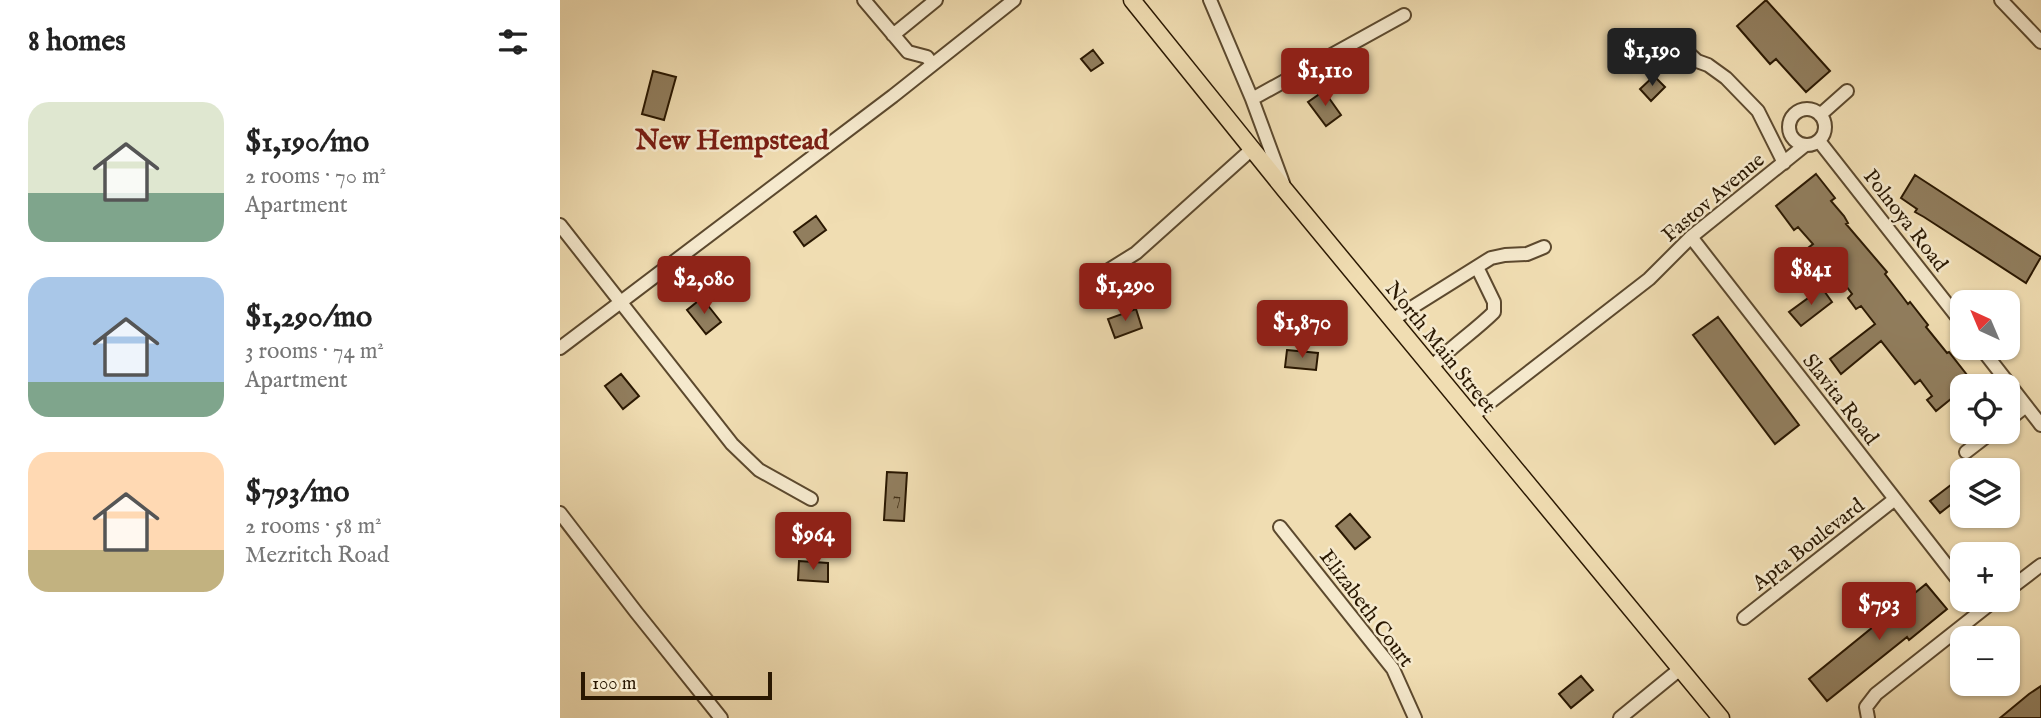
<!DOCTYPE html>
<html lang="en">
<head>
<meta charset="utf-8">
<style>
	body { margin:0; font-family:"IM FELL English",serif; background:#f2f2f2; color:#222; height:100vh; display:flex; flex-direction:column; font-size:26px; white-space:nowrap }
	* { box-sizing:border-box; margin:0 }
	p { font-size:23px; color:#767676 }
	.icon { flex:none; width:38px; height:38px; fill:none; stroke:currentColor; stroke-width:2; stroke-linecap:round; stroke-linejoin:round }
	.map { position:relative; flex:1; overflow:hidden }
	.side { display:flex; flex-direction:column; background:#fff; width:560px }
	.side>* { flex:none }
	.needle { width:46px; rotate:316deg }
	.buttons { position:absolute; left:1390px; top:290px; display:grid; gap:14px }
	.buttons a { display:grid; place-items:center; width:70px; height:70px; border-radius:14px; background:#fff; box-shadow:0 2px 5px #0004; font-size:35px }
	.scale { position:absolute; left:21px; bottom:18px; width:191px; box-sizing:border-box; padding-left:7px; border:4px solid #2a1802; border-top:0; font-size:19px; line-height:24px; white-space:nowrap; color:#2a1802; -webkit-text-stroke:5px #f5e9cd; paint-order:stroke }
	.price { position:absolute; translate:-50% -60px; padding:0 16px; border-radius:7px; background:#8f2418; color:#fff; font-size:23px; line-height:46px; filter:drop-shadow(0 2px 4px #0008) }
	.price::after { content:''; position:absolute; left:50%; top:42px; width:21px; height:16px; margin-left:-10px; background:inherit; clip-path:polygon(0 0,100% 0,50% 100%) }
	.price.current { background:#222; color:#fff }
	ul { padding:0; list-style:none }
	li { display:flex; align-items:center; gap:21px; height:175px; padding:0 28px }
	li span { display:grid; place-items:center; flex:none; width:196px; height:140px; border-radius:21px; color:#555 }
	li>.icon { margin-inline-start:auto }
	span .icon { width:84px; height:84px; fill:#fffc; stroke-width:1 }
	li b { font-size:30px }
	h2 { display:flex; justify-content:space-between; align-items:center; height:84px; padding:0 28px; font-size:30px }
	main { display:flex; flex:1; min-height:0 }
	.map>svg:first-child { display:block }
	.building { fill:#917e5e; stroke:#2a1802; stroke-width:2 }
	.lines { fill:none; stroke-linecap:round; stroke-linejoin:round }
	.minor-casing { stroke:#5c492e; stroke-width:16 }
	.major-casing { stroke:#2a1802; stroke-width:19 }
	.minor { stroke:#f5e9cd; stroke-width:12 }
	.major { stroke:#f0ddb2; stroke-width:16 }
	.labels { text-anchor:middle; stroke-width:5; stroke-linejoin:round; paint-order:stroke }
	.number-label { font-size:18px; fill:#443219 }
	.street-label { font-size:21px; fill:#2a1802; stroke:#f5e9cd }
	.district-label { font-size:28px; font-weight:bold; fill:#7a1f14; stroke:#f5e9cd }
</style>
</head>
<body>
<main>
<section class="side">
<h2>8 homes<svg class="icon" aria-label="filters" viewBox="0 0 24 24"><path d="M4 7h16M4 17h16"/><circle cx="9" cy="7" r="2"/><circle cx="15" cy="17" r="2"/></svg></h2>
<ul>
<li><span style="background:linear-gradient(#dfe7d0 65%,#7fa58c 0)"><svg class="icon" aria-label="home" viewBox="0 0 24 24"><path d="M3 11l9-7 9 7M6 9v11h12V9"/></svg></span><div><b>$1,190/mo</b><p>2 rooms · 70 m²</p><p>Apartment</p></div></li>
<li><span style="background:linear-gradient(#a9c7e8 75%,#7fa58c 0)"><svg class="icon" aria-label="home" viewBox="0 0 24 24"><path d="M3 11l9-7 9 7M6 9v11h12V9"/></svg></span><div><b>$1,290/mo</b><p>3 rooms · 74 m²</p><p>Apartment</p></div></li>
<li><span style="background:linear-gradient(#ffd9b3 70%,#c2b280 0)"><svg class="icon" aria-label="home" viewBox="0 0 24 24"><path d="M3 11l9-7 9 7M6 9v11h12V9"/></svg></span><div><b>$793/mo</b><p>2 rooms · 58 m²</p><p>Mezritch Road</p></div></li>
</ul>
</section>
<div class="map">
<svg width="1481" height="718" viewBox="0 0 1481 718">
	<rect width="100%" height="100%" fill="#f0ddb2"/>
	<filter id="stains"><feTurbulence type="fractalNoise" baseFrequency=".00286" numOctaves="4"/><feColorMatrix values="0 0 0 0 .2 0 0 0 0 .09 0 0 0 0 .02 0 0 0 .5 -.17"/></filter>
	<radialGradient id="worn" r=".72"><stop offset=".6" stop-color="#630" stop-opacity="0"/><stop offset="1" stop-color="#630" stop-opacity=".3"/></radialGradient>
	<path class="building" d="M1206,0l64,71 -24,21 -30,-33 -6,5 -33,-38z
		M533,50l10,13 -12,8 -10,-12z
		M93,71l23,6 -12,43 -22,-6z
		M1094,76l11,11 -14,14 -11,-12z
		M764,91l17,24 -15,11 -18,-24z
		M1256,174l19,24 -4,3 13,15 4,7 -2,1 41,48 -2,2 17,22 6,8 2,-2 18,23 -2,2 21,26 2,-1 18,23 -2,2 8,10h-11v3l-26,21 -9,-11 5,-4 -12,-16 -5,4 -34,-43 -40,33 -11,-15 45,-35 -14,-18 -5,3 -8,-11 4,-4 -12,-16 -5,4 -27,-34 5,-4 -15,-17 -4,3 -18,-24z
		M1355,175l126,82 -15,26 -102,-66 -9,-5 2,-3 -16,-11z
		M256,216l10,14 -22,16 -10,-14z
		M1262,288l10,14 -31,24 -12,-14z
		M142,298l19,24 -15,12 -19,-24z
		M576,309l6,19 -27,10 -7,-19z
		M1158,317l81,108 -24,19 -82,-109z
		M727,350l31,3 -2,17 -31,-3z
		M61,374l18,22 -16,13 -18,-23z
		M327,472l20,1 -3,48 -20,-1z
		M1396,481l6,6v9l-22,17 -10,-12z
		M790,514l20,23 -15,12 -19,-23z
		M239,561l29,2v19l-30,-2z
		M1366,584l21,25 -38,31 -2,-3 -80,64 -18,-22z
		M1021,676l12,14 -22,18 -12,-14z
		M1481,686v32h-41l29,-24z"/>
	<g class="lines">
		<defs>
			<path id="minor" d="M304,0l44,52 19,5 5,7
				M650,0l42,99 31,84
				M1441,0l40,42
				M333,35l43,-35
				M1112,38l25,23 11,4 18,13 32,33 26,52
				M692,99l152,-84
				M1229 127a18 18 0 1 1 36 0a18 18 0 1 1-36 0Z
				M1260,115l27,-24
				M1259,141l143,182
				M0,225l172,219 27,26 52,29
				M1131,237l271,348
				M528,283l48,-30 116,-104
				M832,320l99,-62 14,-3 22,-1 17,-7
				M0,348l333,-252 121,-96
				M1421,348l60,77
				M871,368c19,-21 43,-36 63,-56v-10l-17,-35
				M911,417l178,-138 42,-42 113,-91
				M1447,421l19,-15
				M1406,452l26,-20
				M0,513l76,99 85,106
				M720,527l113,142 22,49
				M1447,591l34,-26
				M1184,618l151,-119
				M1060,718l60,-49
				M1308,718l-2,-11 10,-13 119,-94"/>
			<path id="major" d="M572,0l153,190 436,528"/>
		</defs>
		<use href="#minor" class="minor-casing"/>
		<use href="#major" class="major-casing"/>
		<use href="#minor" class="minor"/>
		<use href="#major" class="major"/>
	</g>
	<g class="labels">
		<g class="number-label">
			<text x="337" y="504">7</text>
		</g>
		<g class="street-label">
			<text transform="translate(1153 197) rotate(-40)" y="7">Fastov Avenue</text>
			<text transform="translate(1346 220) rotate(52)" y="7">Polnoya Road</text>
			<text transform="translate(881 347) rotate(51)" y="7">North Main Street</text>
			<text transform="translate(1281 399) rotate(52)" y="7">Slavita Road</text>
			<text transform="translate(1248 544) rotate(-38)" y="7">Apta Boulevard</text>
			<text transform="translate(807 608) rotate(53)" y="7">Elizabeth Court</text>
		</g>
		<g class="district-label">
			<text x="172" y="149">New Hempstead</text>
		</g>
	</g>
	<rect width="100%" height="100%" filter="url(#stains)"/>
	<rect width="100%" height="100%" fill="url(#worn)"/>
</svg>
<div class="buttons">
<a><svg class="needle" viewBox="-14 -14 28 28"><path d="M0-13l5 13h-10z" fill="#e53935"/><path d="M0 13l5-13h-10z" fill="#767676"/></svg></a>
<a><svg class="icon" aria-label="locate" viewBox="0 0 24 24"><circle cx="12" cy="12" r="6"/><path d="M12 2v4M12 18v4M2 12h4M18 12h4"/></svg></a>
<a><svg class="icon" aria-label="layers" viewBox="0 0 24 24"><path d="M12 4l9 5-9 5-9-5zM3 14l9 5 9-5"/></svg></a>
<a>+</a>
<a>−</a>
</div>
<div class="scale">100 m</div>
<b class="price current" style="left:1092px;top:88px">$1,190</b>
<b class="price" style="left:765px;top:108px">$1,110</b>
<b class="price" style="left:1251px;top:307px">$841</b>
<b class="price" style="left:144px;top:316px">$2,080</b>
<b class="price" style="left:565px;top:323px">$1,290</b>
<b class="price" style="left:742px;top:360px">$1,870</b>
<b class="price" style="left:253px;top:572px">$964</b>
<b class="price" style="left:1319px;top:642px">$793</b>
</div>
</main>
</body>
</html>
